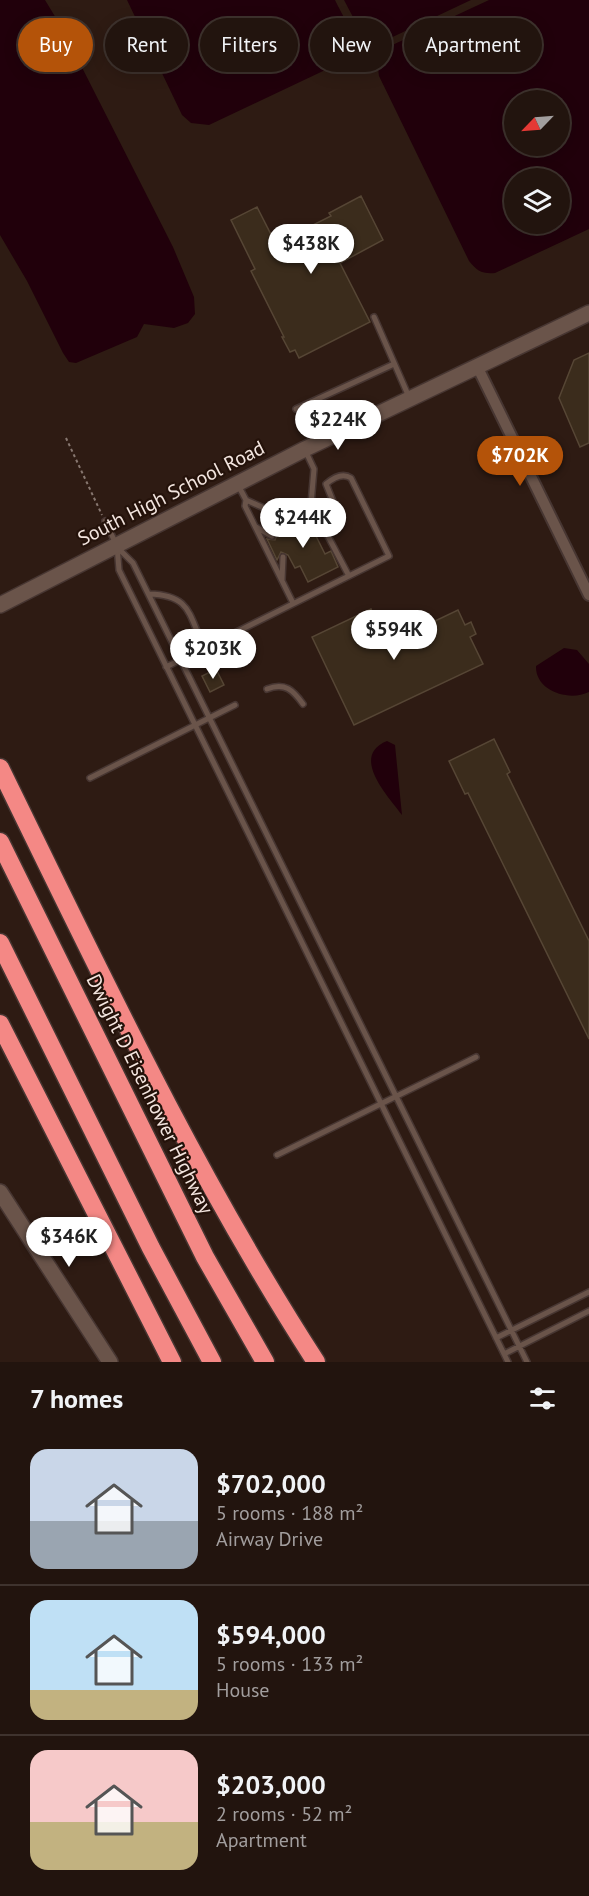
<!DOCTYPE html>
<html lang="en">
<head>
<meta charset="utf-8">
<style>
	body { margin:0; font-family:"PT Sans",sans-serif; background:#2a1d17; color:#f1f3f6; height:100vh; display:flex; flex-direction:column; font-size:22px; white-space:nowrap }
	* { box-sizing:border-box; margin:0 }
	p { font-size:20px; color:#a29e9e }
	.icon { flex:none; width:33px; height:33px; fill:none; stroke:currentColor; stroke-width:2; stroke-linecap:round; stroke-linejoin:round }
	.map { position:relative; height:1362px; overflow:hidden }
	.side { display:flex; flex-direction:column; background:#22140e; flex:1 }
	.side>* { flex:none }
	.banner { position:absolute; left:18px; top:18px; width:554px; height:54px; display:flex; gap:12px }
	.needle { width:39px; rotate:245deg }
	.tools { position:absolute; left:504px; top:90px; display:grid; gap:12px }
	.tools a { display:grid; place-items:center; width:66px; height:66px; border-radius:50%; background:#22140e; box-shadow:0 3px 15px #0003,0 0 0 2px #3f332e; font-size:30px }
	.price { position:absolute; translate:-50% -51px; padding:0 14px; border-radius:21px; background:#fff; color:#222; font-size:20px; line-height:39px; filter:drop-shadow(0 2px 3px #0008) }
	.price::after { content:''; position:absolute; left:50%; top:36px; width:18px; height:14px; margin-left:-9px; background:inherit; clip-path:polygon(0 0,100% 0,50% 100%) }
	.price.current { background:#b45309; color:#fff }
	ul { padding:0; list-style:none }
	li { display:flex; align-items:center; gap:18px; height:150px; padding:0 30px }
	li+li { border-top:2px solid #3f332e }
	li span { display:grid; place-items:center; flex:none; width:168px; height:120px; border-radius:18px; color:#555 }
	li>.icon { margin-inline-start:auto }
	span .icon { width:72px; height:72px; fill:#fffc; stroke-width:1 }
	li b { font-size:26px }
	h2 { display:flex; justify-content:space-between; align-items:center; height:72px; padding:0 30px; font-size:26px }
	.pill { padding:0 21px; border-radius:27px; background:#22140e; box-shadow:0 3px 15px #0003,0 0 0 2px #3f332e; font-size:21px; line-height:54px }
	.pill.current { background:#b45309; color:#fff }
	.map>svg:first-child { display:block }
	.water { fill:#21000b; fill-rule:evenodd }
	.building { fill:#3b2c1c; stroke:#564635; stroke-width:1.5 }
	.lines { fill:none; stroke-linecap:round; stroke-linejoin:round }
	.lane-casing { stroke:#473632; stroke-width:8 }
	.street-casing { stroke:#473632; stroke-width:14 }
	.secondary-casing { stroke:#473632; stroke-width:18 }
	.highway-casing { stroke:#473632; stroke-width:21 }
	.path { stroke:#877770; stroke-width:2; stroke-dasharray:3 3; stroke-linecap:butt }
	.lane { stroke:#6a544a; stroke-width:5 }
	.street { stroke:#6a544a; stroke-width:10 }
	.secondary { stroke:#6a544a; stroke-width:15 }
	.highway { stroke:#f48885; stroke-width:18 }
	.labels { text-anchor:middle; stroke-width:4.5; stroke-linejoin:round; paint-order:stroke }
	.street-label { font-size:20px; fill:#f3e5df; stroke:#24120a }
</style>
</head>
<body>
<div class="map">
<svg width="589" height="1362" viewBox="0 0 589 1362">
	<rect width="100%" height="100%" fill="#2e1b13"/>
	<path class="water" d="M0,0h45l17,28 111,219 21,50 1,17 -7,9 -14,5 -30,-4 -7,13 -61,26 -7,-1 -6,-9 -36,-72 -27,-46z
		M127,0h208c10,21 29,46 5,63l-131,62 -18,-2 -9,-8z
		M344,0h127l-89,42 -18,-4z
		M489,0h100v229l-94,44c-13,1 -18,-2 -26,-12l-90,-185c-2,-12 1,-18 7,-28zM514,100h46v46h-46zM514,178h46v46h-46z
		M564,648l13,2 12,14v28c-20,10 -54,-1 -53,-26z
		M387,741l8,4 7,70c-15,-20 -52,-59 -15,-74z"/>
	<path class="building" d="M361,196l22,44 -43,23 30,59 -71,36 -4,-8 -5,2 -8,-15h2l-33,-66 4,-2 -24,-49 26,-13 26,51 18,-8 -8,-15 38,-19 -2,-3z
		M589,353v90l-9,4 -21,-49 15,-38z
		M302,516l5,2 18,36 6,-3 7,16 -30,15 -8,-16 -5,2 -7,-13 -7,-3 -4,8 -10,-21 8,1 5,-13z
		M371,609l16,35 71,-34 7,15 6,-3 5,12 -6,3 13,27 -129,61 -42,-88z
		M216,669l8,16 -14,7 -8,-16z
		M494,739l16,33 -3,2 82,167v98l-121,-246 -3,1 -16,-33z"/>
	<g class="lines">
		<defs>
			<path id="lane" d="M374,317l35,80
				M296,409l98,-45
				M238,485l8,15 38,17 27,-13 3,-35 -9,-19
				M246,500l-1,6 48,97
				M311,504l38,72
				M105,521l12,25 2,24 389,792
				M256,527l16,9
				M118,548l15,15 394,799
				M282,580l1,-23
				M149,594c42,1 39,20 55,53
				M166,667l223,-111 -38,-78c-9,-6 -18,0 -25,6l15,37 -4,7 -11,6
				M267,689c18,-7 26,1 36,15
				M90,778l145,-73
				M277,1155l199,-98
				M496,1338l93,-46
				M504,1354l85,-43"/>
			<path id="street" d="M477,366l112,229"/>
			<path id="secondary" d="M0,605l305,-156 284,-136
				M0,1192l110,170"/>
			<path id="highway" d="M0,768c99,202 194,405 316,594
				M0,842l205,415 60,105
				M0,943l151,305 61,114
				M0,1024l172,338"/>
		</defs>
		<use href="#lane" class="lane-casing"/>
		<use href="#street" class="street-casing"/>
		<use href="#secondary" class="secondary-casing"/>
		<use href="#highway" class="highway-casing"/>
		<path class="path" d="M66,438l36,77"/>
		<use href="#lane" class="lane"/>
		<use href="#street" class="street"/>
		<use href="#secondary" class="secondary"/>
		<use href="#highway" class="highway"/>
	</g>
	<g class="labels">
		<g class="street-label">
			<text transform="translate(171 493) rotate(-27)" y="7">South High School Road</text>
			<text transform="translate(150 1094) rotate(64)" y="7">Dwight D Eisenhower Highway</text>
		</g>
	</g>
</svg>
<div class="tools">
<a><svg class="needle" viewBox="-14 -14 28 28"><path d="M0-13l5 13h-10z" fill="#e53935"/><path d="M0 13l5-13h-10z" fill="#a29e9e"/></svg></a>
<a><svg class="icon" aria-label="layers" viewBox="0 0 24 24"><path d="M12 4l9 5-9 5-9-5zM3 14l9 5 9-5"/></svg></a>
</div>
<b class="price" style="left:311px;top:275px">$438K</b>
<b class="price" style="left:338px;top:451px">$224K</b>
<b class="price current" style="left:520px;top:487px">$702K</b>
<b class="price" style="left:303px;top:549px">$244K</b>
<b class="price" style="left:394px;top:661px">$594K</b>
<b class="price" style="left:213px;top:680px">$203K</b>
<b class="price" style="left:69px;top:1268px">$346K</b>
<div class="banner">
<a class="pill current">Buy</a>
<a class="pill">Rent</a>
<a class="pill">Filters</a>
<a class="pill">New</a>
<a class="pill">Apartment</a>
</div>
</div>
<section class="side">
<h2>7 homes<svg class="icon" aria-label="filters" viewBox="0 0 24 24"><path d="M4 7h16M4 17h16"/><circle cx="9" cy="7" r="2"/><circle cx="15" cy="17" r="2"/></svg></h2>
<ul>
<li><span style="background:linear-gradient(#c9d6e8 60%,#9aa5b1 0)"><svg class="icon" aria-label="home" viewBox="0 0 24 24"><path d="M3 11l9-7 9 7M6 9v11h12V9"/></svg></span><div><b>$702,000</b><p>5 rooms · 188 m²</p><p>Airway Drive</p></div></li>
<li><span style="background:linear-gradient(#bfe0f5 75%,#c2b280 0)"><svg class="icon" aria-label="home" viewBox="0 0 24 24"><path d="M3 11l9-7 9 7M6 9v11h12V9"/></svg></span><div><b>$594,000</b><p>5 rooms · 133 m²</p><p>House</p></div></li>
<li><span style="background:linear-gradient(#f6c9c9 60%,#c2b280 0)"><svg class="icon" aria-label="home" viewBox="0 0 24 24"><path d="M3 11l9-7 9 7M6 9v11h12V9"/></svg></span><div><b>$203,000</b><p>2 rooms · 52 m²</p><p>Apartment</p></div></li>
</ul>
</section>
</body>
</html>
